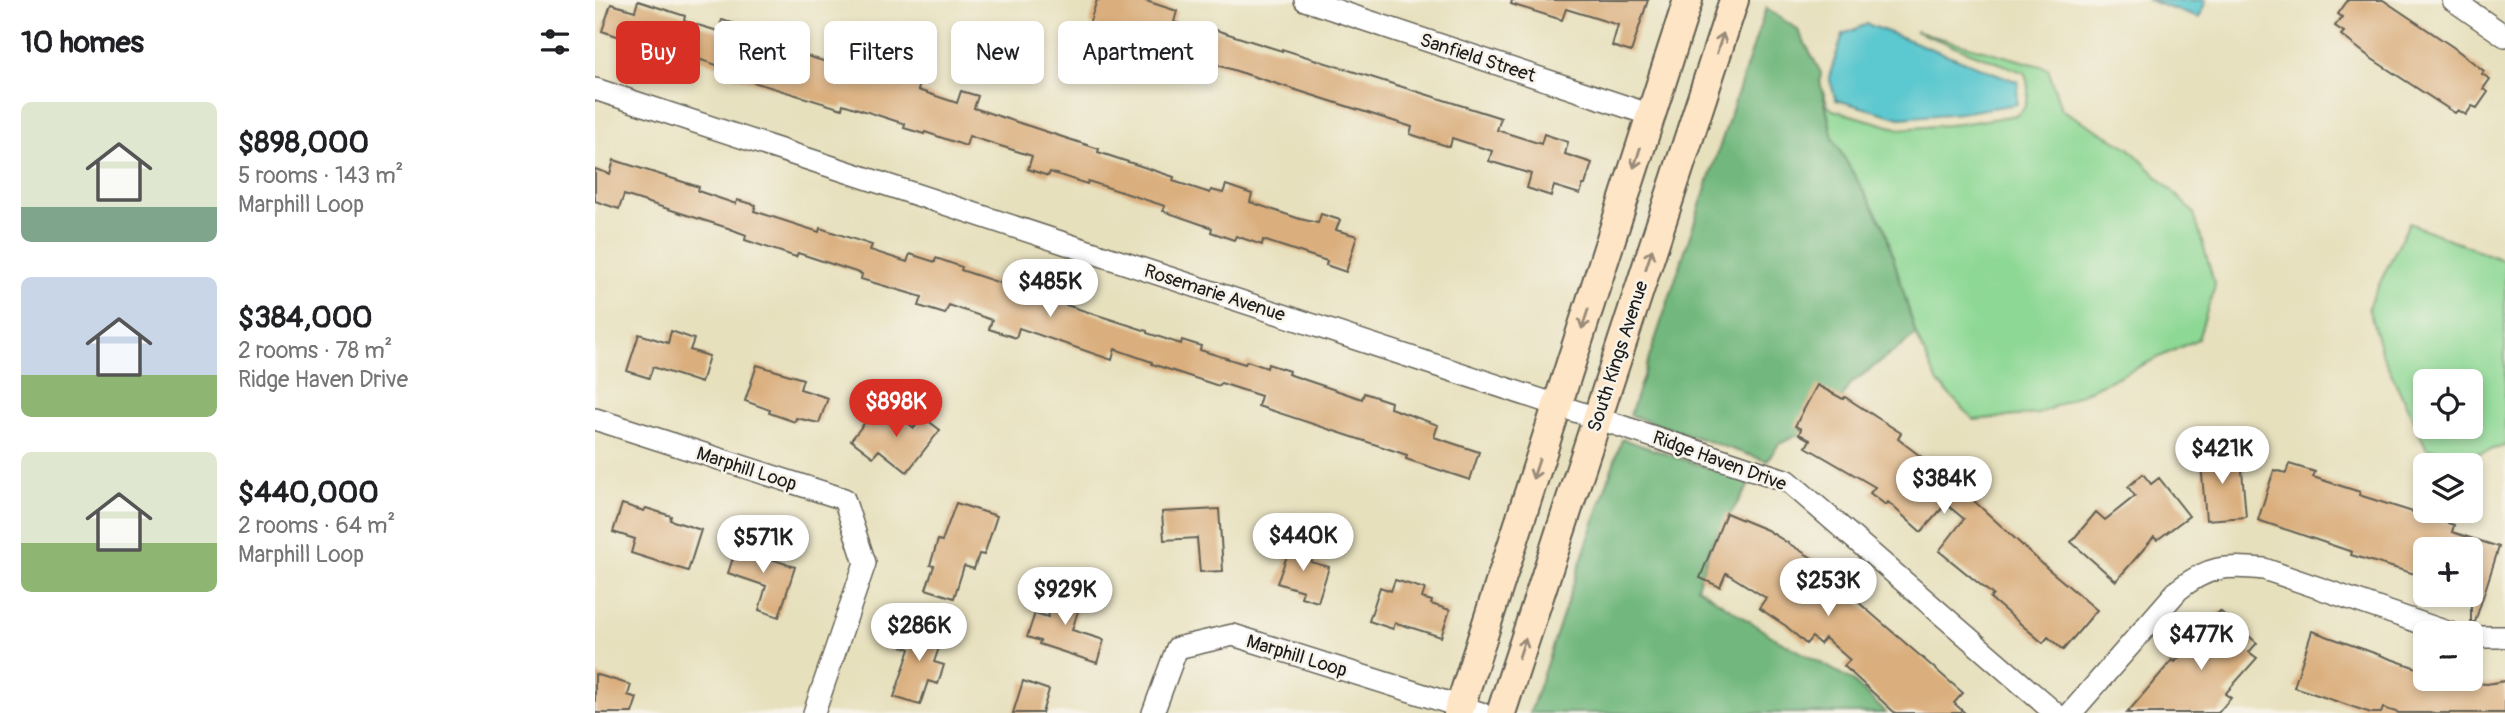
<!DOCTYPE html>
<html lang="en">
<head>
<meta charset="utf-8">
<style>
	body { margin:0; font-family:Pangolin,sans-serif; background:#f6f6f6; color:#202124; height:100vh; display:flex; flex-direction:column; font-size:26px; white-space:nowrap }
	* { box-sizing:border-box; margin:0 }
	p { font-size:23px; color:#757577 }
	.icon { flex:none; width:38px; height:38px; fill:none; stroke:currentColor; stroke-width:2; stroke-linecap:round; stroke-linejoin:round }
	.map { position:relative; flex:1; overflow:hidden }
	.side { display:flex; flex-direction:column; background:#fff; width:595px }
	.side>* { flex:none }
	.top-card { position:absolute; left:21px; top:21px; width:665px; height:63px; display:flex; gap:14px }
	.controls { position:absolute; left:1818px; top:369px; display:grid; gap:14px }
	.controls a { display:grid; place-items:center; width:70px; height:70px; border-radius:10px; background:#fff; box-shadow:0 4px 10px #0003; font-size:35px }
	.price { position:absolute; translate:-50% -60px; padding:0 16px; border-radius:24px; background:#fff; color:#222; font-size:23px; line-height:46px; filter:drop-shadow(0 2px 4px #0008) }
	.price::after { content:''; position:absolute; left:50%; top:42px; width:21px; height:16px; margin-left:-10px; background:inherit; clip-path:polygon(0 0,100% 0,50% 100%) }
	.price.current { background:#d93025; color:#fff }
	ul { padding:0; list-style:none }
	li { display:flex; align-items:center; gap:21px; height:175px; padding:0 21px }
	li span { display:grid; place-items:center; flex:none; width:196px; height:140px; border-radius:10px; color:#555 }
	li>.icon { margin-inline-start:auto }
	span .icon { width:84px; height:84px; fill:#fffc; stroke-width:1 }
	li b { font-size:30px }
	h2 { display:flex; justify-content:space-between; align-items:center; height:84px; padding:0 21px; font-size:30px }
	.pill { padding:0 24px; border-radius:10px; background:#fff; box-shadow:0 4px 10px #0003; font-size:24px; line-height:63px }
	.pill.current { background:#d93025; color:#fff }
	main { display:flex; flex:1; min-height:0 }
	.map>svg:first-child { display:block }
	.green { fill:#8dd894; stroke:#547a58; stroke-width:2; fill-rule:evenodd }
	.forest { fill:#72b87e; stroke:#476a4d; stroke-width:2 }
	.water { fill:#5bc8cf; stroke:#3c7276; stroke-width:2 }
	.building { fill:#daae7d }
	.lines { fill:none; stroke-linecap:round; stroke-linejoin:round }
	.minor-casing { stroke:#636154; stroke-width:24 }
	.secondary-casing { stroke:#636154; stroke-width:32 }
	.minor { stroke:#fff; stroke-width:21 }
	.secondary { stroke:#fee5c5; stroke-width:28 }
	.oneway { stroke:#988b79 }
	.labels { text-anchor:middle; stroke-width:5; stroke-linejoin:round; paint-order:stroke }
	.street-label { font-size:19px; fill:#1c1c1c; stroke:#f7f3e8 }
</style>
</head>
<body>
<main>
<section class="side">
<h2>10 homes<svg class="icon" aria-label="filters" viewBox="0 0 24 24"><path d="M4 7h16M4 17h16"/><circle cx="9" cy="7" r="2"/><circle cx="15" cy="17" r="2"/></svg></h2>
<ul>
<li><span style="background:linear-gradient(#dfe7d0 75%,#7fa58c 0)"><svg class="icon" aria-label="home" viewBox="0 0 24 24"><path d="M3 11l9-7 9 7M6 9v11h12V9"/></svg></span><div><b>$898,000</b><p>5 rooms · 143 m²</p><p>Marphill Loop</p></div></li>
<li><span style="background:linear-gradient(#c9d6e8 70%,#8fb573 0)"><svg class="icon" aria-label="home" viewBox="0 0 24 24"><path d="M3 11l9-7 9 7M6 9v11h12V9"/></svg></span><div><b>$384,000</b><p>2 rooms · 78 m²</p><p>Ridge Haven Drive</p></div></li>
<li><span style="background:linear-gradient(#dfe7d0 65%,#8fb573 0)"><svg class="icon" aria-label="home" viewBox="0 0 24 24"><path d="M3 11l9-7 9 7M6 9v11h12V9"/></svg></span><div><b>$440,000</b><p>2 rooms · 64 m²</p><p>Marphill Loop</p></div></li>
</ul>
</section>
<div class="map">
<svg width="1910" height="713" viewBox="0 0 1910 713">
	<rect width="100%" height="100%" fill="#f7f3e8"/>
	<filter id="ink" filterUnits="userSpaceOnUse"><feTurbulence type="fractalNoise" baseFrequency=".0143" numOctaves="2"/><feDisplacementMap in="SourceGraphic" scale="14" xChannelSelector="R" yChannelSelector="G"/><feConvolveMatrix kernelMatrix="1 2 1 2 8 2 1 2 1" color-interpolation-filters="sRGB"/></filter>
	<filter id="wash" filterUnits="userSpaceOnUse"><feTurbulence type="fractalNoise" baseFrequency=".00686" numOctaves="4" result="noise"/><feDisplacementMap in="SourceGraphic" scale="28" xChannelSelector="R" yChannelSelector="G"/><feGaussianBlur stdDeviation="1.57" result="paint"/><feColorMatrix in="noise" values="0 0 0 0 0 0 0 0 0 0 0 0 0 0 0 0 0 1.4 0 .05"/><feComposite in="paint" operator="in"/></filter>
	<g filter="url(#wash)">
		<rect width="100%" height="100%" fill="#e7e0bd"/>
		<path class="green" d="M1320,31l133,37 13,41 68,39 65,65 21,73 -17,53 -151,71 -9,4 -64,6 -36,-37 -22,-48 -32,-109 -51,-87 -10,-48 5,15 5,4 67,19 60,-5 57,-9c13,-7 13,-29 8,-42z
			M1814,223l96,38v185l-26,7 -52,-4 -45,-95 -14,-47zM1830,382h46v45h-46z"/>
		<path class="forest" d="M1171,8l32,22 23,43 -1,8 13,58 51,87 32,109 -67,50 -18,34 -52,25 -12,17 -137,-46z
			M1027,439l129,43 -40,62 -14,43 76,50 79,43 34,33h-356z"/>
		<path class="water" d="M1552,0h59l-7,18z
			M1272,24l151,58 -1,22 -57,9 -60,5 -64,-18 -7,-23 14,-43z"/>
		<g id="blocks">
			<path class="building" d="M502,0h46l34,11 -3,11 41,14 1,-6 66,21v-2l219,69 -4,12 44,14 3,-10 24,8 -3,12 27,9 -7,22h-2l-3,9 -26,-8 -3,10 -24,-8 4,-14 -42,-13 3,-10 -40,-13 -2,9 -40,-13 2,-7 -323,-103z
				M917,0h136l-17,52 -19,-6 6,-21 -52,-16 -4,11 -51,-16z
				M1753,0h35l70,47 31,24 -2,3 8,5 -7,10 5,3 -11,16 -5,-2 -6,9 -8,-5 -3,3 -83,-54 -31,-24 3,-3 -9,-6 7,-9 -4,-3z
				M43,1l47,15 -1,5 34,10 4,-11 21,6 -4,12 23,7 -2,7 43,14 4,-10 90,28 3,-10 21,7 -3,9 39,13 4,-12 17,5 -4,12 125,41 -1,3 76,25 -1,4 37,12 1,-3 12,3 3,-8 26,9 -2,8 50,17 18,4 3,-9 19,6 -4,10 21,6 -11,36 -20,-7 1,-4 -64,-21 -1,5 -26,-9 -2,4 -23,-8 1,-4 -49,-17 2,-5 -77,-25 -1,3 -37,-12 -2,4 -20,-7 4,-13 -63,-20 -3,10 -41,-14 -1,2 -20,-6 1,-4 -62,-20 -1,5 -112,-34 2,-5 -58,-19 -1,3 -29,-9 -1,3 -21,-6 1,-4 -21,-7 9,-27 24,7z
				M19,160l85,27 -1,4 38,13 1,-4 19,5 -2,6 65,21 1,-4 52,17 -2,5 37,12 3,-8 25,8 1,-4 26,9 -1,3 42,14 1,-4 26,8 -1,5 118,38v2l34,11 1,-4 19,6 -1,4 45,14 2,-3 20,7 1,-4 21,7 -1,3 74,25 2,-6 27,9 -1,6 48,17 -4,12 45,15 -9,28 -64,-21 1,-4 -149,-49 3,-10 -40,-13 -2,3 -67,-22v-2l-37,-13 -3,11 -93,-32 -3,10 -27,-9 3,-9 -43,-15 -4,9 -26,-8 3,-9 -61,-18 1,-5 -64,-21 -2,4 -51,-17 1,-5 -18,-7 -104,-33 -5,14 -24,-8v-32l15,5z
				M76,331l23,8 -4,11 19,6 -8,27 -48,-16 -4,11 -22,-7 12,-37 29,9z
				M162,365l46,14 -3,10 28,9 -9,25 -23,-5 -1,4 -26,-9 1,-3 -25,-9z
				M1222,385l26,14 2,-2 56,36 -3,6 52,40 97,89 50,42 -34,40 -15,-13 -5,6 -53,-45 3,-3 -54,-44 25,-32 -18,-15 -25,28 -33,-30 -2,3 -16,-12 5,-6 -69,-40 4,-7 -11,-6 2,-5 -6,-3z
				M280,410l16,14 7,-9 16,13 9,-11 17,13 -33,42 -28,-22 -6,7 -22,-17z
				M1633,450l1,10 12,-1 5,58 -40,3 -6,-68z
				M1694,464l26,8 -2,5 47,15 -1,3 95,30 -2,7 47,15 -24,75h-4v-72h-46v27l-74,-22 1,-3 -94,-32 16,-50 12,3z
				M1548,474l8,10 8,-6 30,38 -32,24 -3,-3 -38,44 -45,-39 25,-30 9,8 30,-24 -7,-9z
				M361,503l41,13 -13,39 -5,-1 -5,15 -10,-3 -10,32 -28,-9 8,-23 -4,-1 8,-25 4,1z
				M27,504l22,7 2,-3 25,8 -1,4 31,10 -13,41 -57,-18 4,-14 -22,-7z
				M624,509l4,62 -23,1 -3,-34 -33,2 -2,-28z
				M1131,513l41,17 50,31 -8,12 27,24 9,-10 15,13 -2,2 105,91 -9,10 11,10h-70l-51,-47 6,-6 -25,-22 -5,6 -8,-7 -6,7 -20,-18 -27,-18 7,-10 -40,-25 -6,14 -20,-9z
				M144,540l26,8 -3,8 33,11 -16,50 -20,-7 7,-24 -38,-13z
				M697,543l23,7 -4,12 18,5 -11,35 -17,-5 2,-6 -26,-8z
				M800,580l30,9 -3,9 10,3 -1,3 19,6 -9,27 -41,-13 -5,-1 -2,6 -24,-8 11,-34 11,4z
				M464,584l25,8 -12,38 32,10 -7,23 -58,-19 1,-3 -13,-4 8,-24 13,4z
				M1625,611l37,32 -8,9 8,6 -32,36 6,4 -13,15h-91l45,-53 3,2z
				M310,623l38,13 -9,26 10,3 -6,19 -10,-3 -8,24 -26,-8 16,-48 -12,-4z
				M1717,631l113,40v8l62,5 18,-3v32h-106l-16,-5 -2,5h-10l-77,-26z
				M0,674l36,11 -3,10 9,3 -5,15h-37z
				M428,681l26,9 -7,23h-29z"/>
		</g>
	</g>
	<g filter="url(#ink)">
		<use href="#blocks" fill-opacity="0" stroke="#636154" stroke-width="2"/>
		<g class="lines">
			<defs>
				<path id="minor" d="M710,0l346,115
					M1858,0l52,36
					M0,89l1193,392 267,232
					M0,419l249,80 21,64 -51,150
					M1876,637h34
					M558,713l24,-65 56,-13 248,78
					M1476,713l107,-123c30,-24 48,-25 86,-21l189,65"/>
				<path id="secondary" d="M863,713l230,-713
					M906,713l233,-713"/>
			</defs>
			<use href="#minor" class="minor-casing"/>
			<use href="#secondary" class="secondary-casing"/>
			<use href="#minor" class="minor"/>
			<use href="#secondary" class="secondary"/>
		</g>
		<defs><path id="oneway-shaft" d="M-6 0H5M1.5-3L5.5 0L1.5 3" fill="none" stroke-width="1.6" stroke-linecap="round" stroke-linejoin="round" transform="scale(1.75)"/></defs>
		<g class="oneway">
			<use href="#oneway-shaft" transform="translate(1125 43) rotate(-72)"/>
			<use href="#oneway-shaft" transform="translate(1042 158) rotate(108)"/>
			<use href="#oneway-shaft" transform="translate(1054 259) rotate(-72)"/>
			<use href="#oneway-shaft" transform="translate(990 319) rotate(108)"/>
			<use href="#oneway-shaft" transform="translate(941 469) rotate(108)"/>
			<use href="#oneway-shaft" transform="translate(927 648) rotate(-72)"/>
		</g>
	</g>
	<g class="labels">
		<g class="street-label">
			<text transform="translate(883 57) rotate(18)" y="7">Sanfield Street</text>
			<text transform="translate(620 292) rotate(18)" y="7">Rosemarie Avenue</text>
			<text transform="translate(1022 356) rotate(-72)" y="7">South Kings Avenue</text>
			<text transform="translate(1125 460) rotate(20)" y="7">Ridge Haven Drive</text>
			<text transform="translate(152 468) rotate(18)" y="7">Marphill Loop</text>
			<text transform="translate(702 655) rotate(17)" y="7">Marphill Loop</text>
		</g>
	</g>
</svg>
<div class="controls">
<a><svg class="icon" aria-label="locate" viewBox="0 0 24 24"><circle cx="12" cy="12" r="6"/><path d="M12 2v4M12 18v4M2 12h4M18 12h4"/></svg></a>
<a><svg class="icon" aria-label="layers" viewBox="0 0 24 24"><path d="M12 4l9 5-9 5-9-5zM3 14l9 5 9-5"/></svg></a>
<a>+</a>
<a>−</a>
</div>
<b class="price" style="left:455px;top:319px">$485K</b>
<b class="price current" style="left:301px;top:439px">$898K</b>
<b class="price" style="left:1627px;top:486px">$421K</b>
<b class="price" style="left:1349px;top:516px">$384K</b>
<b class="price" style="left:708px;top:573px">$440K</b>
<b class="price" style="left:168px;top:575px">$571K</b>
<b class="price" style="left:1233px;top:618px">$253K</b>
<b class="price" style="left:470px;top:627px">$929K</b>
<b class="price" style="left:324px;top:663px">$286K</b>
<b class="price" style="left:1606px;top:672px">$477K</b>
<div class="top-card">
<a class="pill current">Buy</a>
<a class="pill">Rent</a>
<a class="pill">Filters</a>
<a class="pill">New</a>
<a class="pill">Apartment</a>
</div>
</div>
</main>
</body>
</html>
